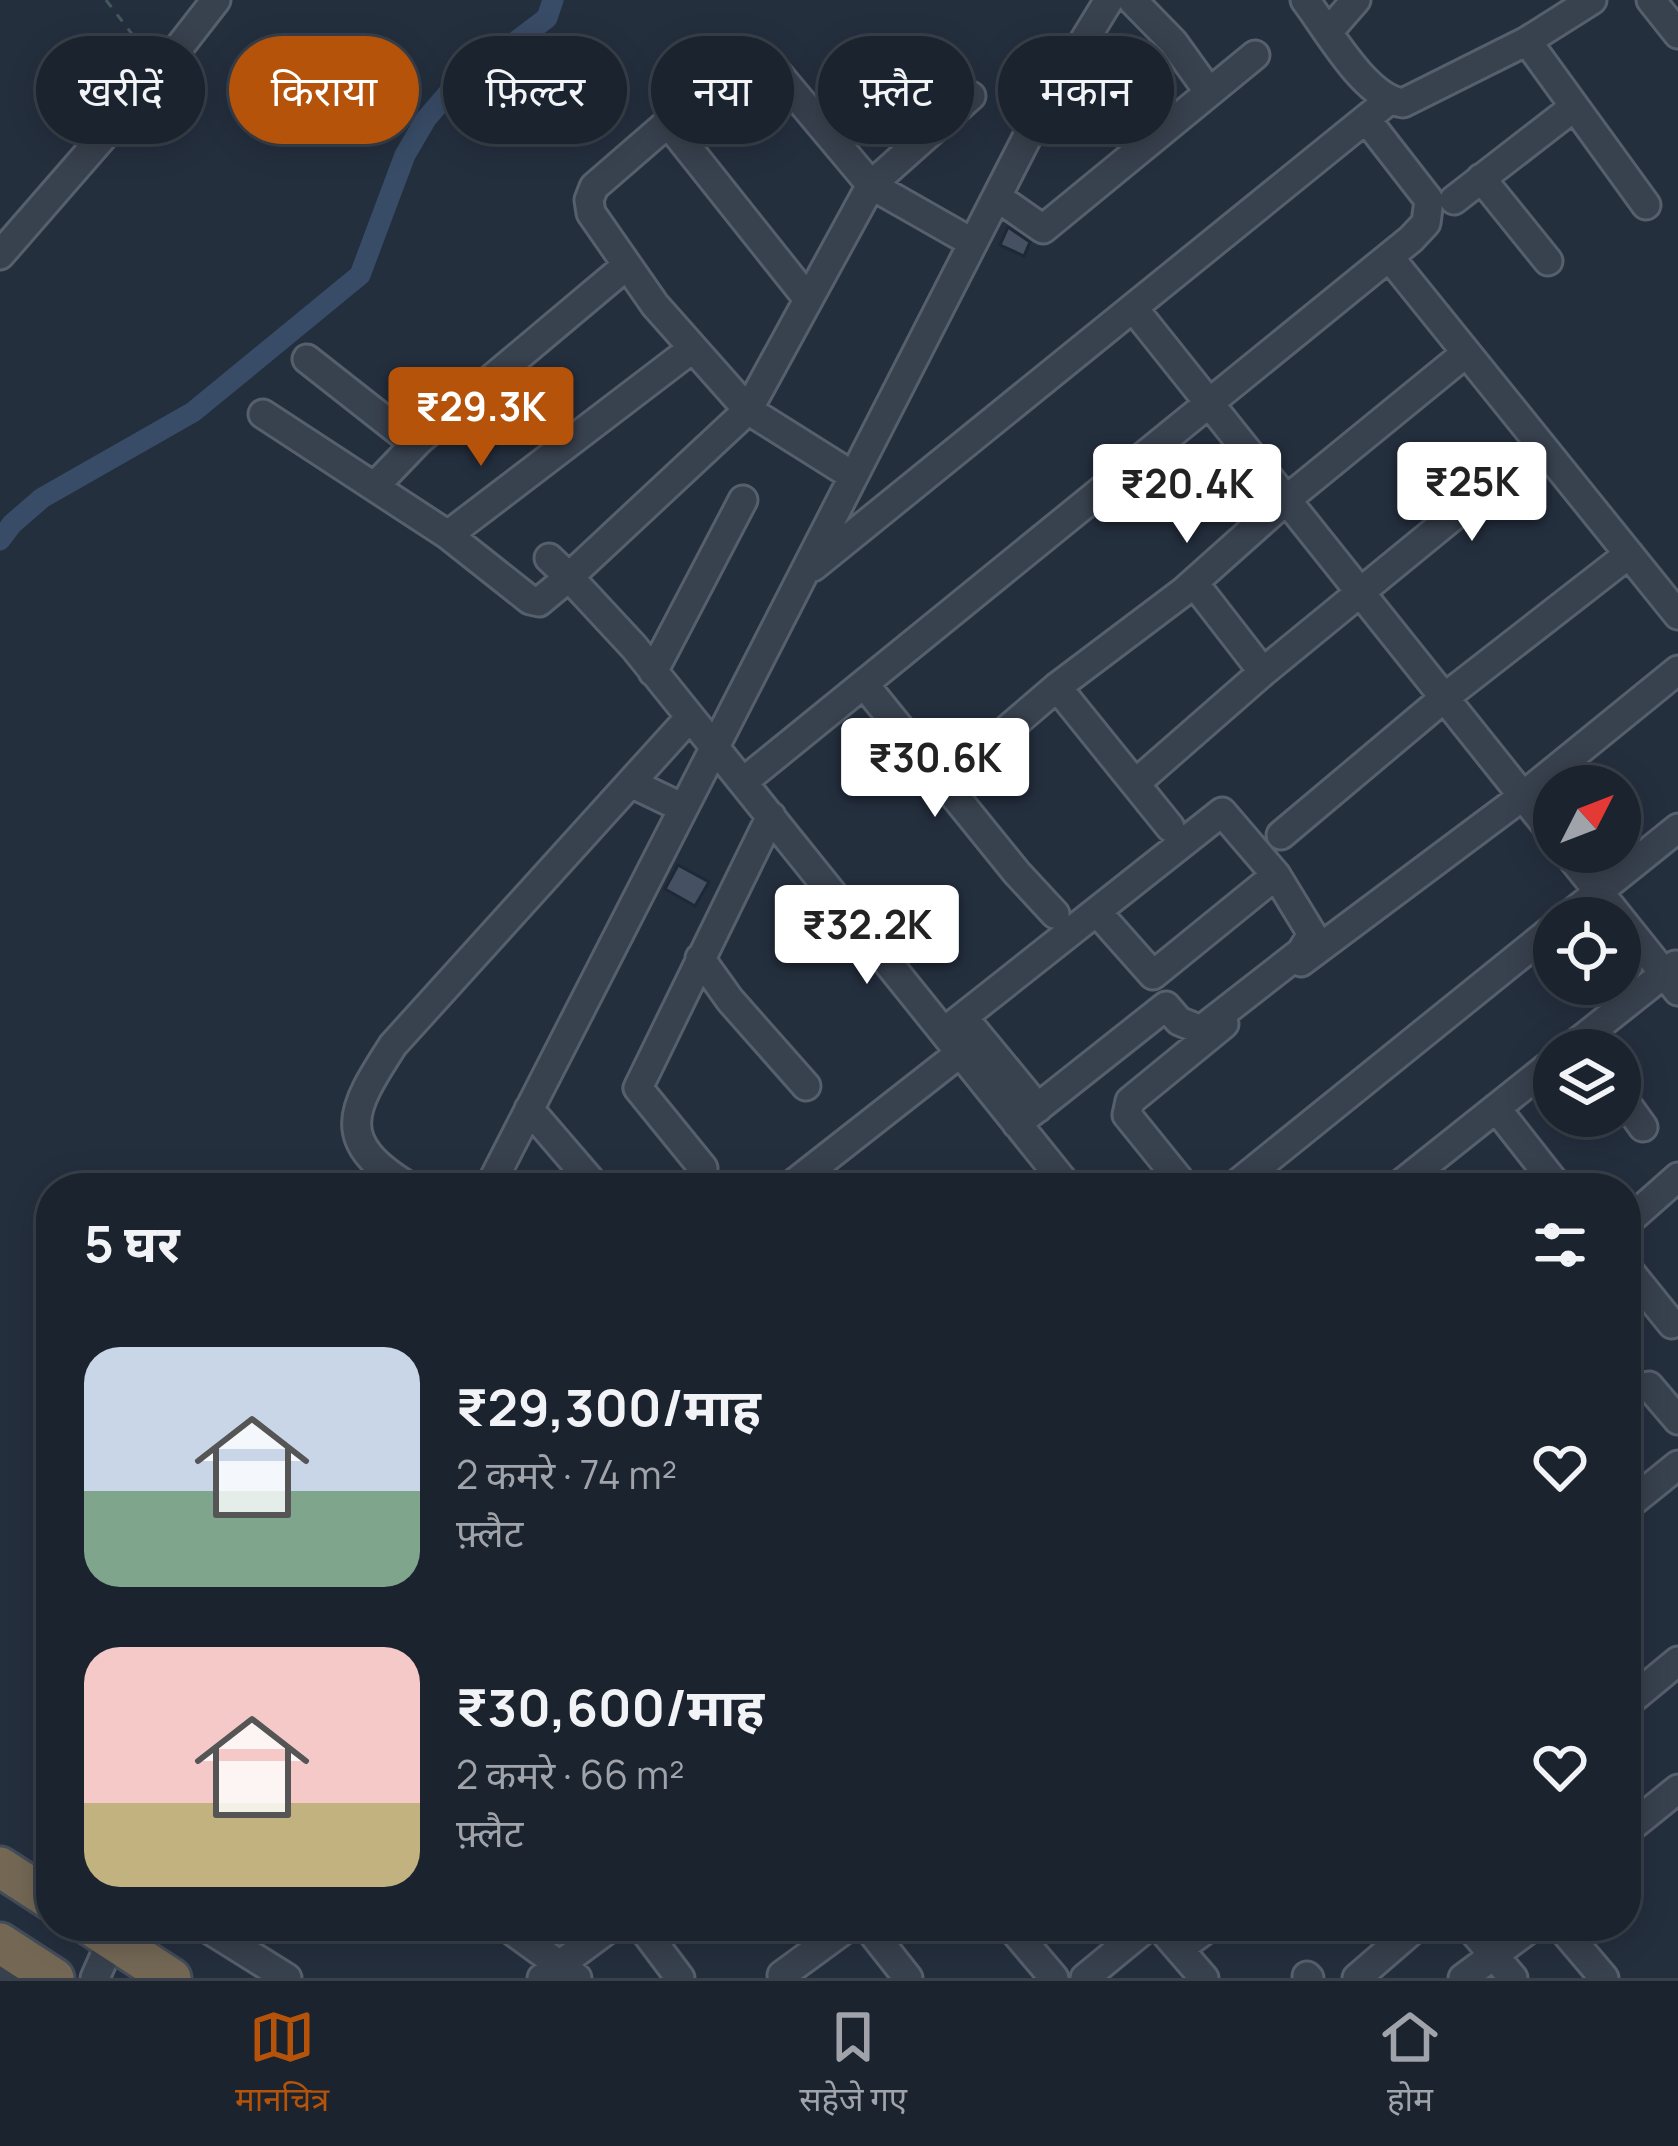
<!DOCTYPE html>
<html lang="hi">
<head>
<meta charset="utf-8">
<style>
	body { margin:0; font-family:Manrope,"Noto Sans Devanagari",sans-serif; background:#282f3a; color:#f1f3f6; height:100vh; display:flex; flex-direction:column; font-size:45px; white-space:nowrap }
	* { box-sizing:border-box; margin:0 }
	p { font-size:39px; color:#a0a4aa }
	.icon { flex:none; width:66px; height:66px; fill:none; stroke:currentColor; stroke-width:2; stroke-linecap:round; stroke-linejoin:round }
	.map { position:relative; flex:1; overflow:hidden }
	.drawer { position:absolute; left:36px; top:1173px; width:1605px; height:768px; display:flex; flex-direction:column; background:#1b232e; border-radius:48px; box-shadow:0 6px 30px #0003,0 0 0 3px #39404a }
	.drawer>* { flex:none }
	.hud { position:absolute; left:36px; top:36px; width:1608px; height:108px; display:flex; gap:24px }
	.needle { width:78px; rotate:48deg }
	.controls { position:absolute; left:1533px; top:765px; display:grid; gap:24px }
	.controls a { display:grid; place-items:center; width:108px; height:108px; border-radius:50%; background:#1b232e; box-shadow:0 6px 30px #0003,0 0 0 3px #39404a; font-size:60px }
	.price { position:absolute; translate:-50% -102px; padding:0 27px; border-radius:12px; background:#fff; color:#222; font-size:39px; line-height:78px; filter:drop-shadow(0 3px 6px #0008) }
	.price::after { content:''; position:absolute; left:50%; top:72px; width:36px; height:27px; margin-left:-18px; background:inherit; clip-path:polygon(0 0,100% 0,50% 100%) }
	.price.selected { background:#b45309; color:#fff }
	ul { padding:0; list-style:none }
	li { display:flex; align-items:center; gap:36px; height:300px; padding:0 48px }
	li span { display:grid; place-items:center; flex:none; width:336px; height:240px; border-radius:36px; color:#555 }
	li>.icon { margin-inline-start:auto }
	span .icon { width:144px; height:144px; fill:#fffc; stroke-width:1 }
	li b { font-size:51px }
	h2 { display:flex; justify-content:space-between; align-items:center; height:144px; padding:0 48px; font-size:51px }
	.tag { padding:0 42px; border-radius:54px; background:#1b232e; box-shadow:0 6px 30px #0003,0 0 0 3px #39404a; font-size:42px; line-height:108px }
	.tag.selected { background:#b45309; color:#fff }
	.tabs { display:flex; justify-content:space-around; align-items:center; height:168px; border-top:3px solid #39404a; background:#1b232e; font-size:33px; color:#a0a4aa }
	.tabs a { display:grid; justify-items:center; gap:6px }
	.tabs .selected { color:#b45309 }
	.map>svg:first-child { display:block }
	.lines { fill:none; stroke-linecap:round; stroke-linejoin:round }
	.canal { stroke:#394c67; stroke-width:21 }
	.building { fill:#455162; stroke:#1f2835; stroke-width:3 }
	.minor-casing { stroke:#565f6c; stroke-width:33 }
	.highway-casing { stroke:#434c59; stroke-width:45 }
	.path { stroke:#44595c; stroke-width:3; stroke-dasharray:9 9; stroke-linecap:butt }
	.minor { stroke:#38414e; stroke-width:27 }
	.highway { stroke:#746855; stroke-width:39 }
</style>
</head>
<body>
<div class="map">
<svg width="1678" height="1978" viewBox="0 0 1678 1978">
	<rect width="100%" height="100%" fill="#242f3e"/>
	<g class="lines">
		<path class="canal" d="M0,540l12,-16 30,-26 151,-86 167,-137 45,-120 21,-36 25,-29 96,-72 6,-18"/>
	</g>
	<path class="building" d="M1103,44l19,9 40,55 -14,12 -37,-33 5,-16 -20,-15z
		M1008,227l22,15 -6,14 -24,-11z
		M678,865l31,17 -14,24 -30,-17z"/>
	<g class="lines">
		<defs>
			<path id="minor" d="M1132,0l41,42 36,50
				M1305,0c23,30 60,98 98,103l124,-62 65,-41
				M1651,0l27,34
				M1329,31l27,-31
				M1527,41l119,164
				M668,123l140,176
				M1481,178l67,83
				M997,197l46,32 212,-174
				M1454,200l120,-93
				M973,243l-102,-58 -103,-123 -12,-7 -12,2 -150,130 -5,13 2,13 64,92 93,105 -179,167 65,70 435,541
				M0,255l167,-192 49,-63
				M1390,258l288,357
				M1134,309l420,526
				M307,359l108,85
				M263,414l185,121 245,-187
				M853,476l-105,-66 123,-225 100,-89
				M375,486l44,-46 207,-174
				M448,535l82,65 9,2 30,-25 -20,-19
				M813,567l575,-466
				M1194,583l69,89
				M653,672l90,-172
				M864,684l153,189 38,41
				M1057,687l113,140
				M743,782l668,-543 15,-16 3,-23 -63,-81
				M945,783l112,-96 126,-95 103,-92 180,-147
				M1136,783l127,-111 277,-227
				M633,784l50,24
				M1281,835l163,-137 185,-144
				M1567,852l111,139
				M1098,913l55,62 123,-100
				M1566,918l112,-90
				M700,958l30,42 76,86
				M1301,962l222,-166 155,-126
				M963,1017l75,91
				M944,1032l278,-220 54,63 36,59 -11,18 -100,78 -22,-9 -13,-15 -149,118
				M1568,1050l107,-85
				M1620,1095l23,32
				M1496,1108l62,79
				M529,1109l68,79
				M703,1168l-65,-80 133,-272
				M411,1188c-79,-47 -60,-78 -18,-143l289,-319
				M489,1188l549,-1072 71,-116
				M788,1188l172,-135
				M1186,1188l-59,-73 3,-14 94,-77
				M1232,1188l322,-260
				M1396,1188l158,-126
				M1626,1223l52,-46
				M1626,1267l46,57
				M1649,1386l29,34
				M1626,1507l52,-42
				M1626,1704l52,-43
				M1626,1831l52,-42
				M204,1926l83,52
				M506,1926l71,52
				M641,1926l39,52
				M867,1926l41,52
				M1010,1926l44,52
				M1159,1926l45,52
				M1469,1926l44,52
				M1560,1926l44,52
				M1179,1949l31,-23
				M0,1973l7,5
				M782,1975l67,-49
				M1307,1976l2,2
				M95,1978l23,-52
				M542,1978l70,-52
				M1085,1978l63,-52
				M1357,1978l60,-52
				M1463,1978l70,-52"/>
			<path id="highway" d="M0,1867l51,33
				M91,1926l80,52
				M0,1943l54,35"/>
		</defs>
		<use href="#minor" class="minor-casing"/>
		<use href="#highway" class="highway-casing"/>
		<path class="path" d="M106,0l39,51"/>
		<use href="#minor" class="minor"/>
		<use href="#highway" class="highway"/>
	</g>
</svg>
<div class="controls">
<a><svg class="needle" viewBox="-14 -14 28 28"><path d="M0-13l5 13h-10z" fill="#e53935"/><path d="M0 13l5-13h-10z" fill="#a0a4aa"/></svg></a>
<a><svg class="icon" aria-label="locate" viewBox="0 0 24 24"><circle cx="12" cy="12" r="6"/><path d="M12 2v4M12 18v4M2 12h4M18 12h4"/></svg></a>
<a><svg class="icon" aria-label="layers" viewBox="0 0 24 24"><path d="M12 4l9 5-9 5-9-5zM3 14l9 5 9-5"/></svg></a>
</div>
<b class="price selected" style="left:481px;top:469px">₹29.3K</b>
<b class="price" style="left:1472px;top:544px">₹25K</b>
<b class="price" style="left:1187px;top:546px">₹20.4K</b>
<b class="price" style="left:935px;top:820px">₹30.6K</b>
<b class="price" style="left:867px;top:987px">₹32.2K</b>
<div class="hud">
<a class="tag">खरीदें</a>
<a class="tag selected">किराया</a>
<a class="tag">फ़िल्टर</a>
<a class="tag">नया</a>
<a class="tag">फ़्लैट</a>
<a class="tag">मकान</a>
</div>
<section class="drawer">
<h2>5 घर<svg class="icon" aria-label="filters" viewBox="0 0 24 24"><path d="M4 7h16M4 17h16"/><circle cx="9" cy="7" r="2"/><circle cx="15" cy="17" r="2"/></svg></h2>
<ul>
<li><span style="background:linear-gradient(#c9d6e8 60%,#7fa58c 0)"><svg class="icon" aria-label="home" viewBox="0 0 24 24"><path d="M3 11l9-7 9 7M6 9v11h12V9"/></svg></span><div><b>₹29,300/माह</b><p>2 कमरे · 74 m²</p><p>फ़्लैट</p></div><svg class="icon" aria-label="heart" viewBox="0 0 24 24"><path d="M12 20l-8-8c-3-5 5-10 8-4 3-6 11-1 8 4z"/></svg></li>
<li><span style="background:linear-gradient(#f6c9c9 65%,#c2b280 0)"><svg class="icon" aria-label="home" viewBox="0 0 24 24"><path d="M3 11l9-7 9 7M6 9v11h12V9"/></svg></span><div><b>₹30,600/माह</b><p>2 कमरे · 66 m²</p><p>फ़्लैट</p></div><svg class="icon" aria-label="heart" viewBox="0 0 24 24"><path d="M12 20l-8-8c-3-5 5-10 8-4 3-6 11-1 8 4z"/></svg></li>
</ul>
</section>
</div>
<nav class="tabs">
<a class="selected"><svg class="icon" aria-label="map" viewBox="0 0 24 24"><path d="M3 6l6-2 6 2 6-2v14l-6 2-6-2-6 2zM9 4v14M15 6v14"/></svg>मानचित्र</a>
<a><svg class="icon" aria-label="saved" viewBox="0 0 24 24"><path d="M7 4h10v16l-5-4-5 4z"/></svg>सहेजे गए</a>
<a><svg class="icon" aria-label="home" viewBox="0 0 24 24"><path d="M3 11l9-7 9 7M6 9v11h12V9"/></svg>होम</a>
</nav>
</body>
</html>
